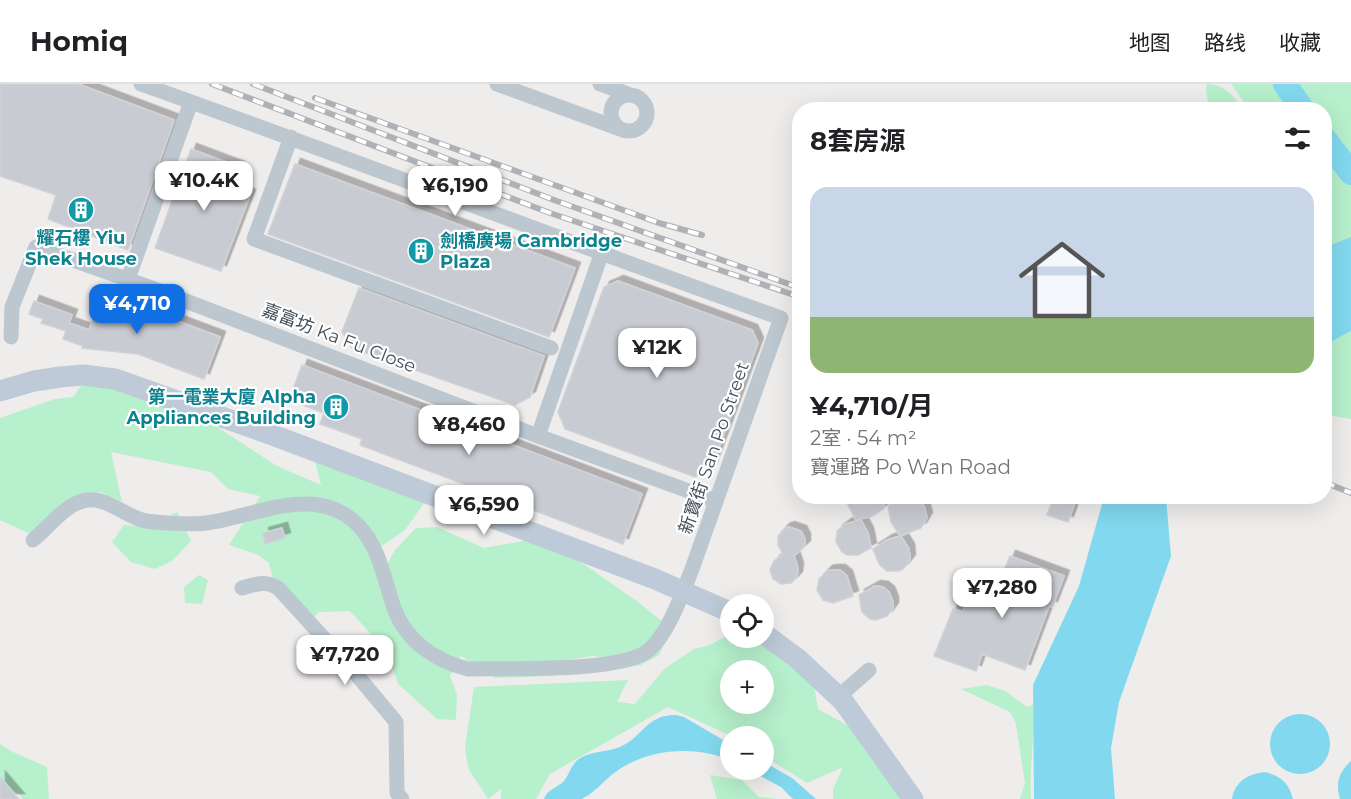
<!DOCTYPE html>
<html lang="zh">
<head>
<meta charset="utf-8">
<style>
	body { margin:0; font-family:Montserrat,"Noto Sans SC",sans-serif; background:#f6f6f6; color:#202124; height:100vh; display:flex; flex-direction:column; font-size:22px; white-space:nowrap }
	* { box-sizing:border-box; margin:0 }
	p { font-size:20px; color:#757577 }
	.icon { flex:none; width:33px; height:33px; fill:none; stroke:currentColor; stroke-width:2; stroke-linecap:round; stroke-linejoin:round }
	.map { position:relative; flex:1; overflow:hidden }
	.sheet { position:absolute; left:792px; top:18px; width:540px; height:402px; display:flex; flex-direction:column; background:#fff; border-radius:24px; box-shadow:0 6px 24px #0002 }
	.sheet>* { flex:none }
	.tools { position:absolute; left:720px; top:510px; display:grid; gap:12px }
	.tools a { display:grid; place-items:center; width:54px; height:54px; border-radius:50%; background:#fff; box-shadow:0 6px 24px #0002; font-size:30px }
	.price { position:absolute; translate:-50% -51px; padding:0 14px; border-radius:12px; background:#fff; color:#222; font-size:20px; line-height:39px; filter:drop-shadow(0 2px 3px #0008) }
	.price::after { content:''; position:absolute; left:50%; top:36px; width:18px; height:14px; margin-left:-9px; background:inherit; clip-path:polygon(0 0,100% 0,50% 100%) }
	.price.selected { background:#116fe4; color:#fff }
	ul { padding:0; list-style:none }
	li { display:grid; align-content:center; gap:12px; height:318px; padding:0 18px }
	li+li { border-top:2px solid #e0e0e0 }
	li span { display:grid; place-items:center; height:186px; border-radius:18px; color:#555 }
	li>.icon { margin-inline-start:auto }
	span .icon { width:108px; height:108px; fill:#fffc; stroke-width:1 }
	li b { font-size:26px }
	h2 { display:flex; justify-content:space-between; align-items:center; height:72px; padding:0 18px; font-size:26px }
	header { display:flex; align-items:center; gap:36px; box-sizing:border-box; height:84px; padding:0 30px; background:#fff; border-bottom:2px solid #e0e0e0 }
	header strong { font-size:28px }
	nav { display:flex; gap:33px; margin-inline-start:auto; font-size:21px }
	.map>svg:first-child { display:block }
	.green { fill:#b7f0cd; fill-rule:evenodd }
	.water { fill:#82d9ef }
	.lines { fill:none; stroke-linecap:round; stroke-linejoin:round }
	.river { stroke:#82d9ef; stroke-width:24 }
	.building { fill:#c9cbd2; stroke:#d0d2d8; stroke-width:1.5; filter:url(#shadow) }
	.street { stroke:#bcc7d0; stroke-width:15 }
	.secondary { stroke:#becad7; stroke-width:21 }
	.rail-casing { stroke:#aeb2b7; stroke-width:6 }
	.rail { stroke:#fff; stroke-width:4; stroke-dasharray:11; stroke-linecap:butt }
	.labels { text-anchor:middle; stroke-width:4.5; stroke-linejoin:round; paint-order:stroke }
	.culture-label { font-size:18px; font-weight:bold; fill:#0d838f; stroke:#fff }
	.street-label { font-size:18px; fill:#44505a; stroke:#fff }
</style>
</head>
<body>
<header>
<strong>Homiq</strong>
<nav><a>地图</a><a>路线</a><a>收藏</a></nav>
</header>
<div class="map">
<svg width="1351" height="715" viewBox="0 0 1351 715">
	<defs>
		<filter id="shadow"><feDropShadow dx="5.5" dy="-5.5" stdDeviation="0" flood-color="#0004"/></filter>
	</defs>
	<rect width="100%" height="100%" fill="#efecec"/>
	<path class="green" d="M1207,0c17,0 27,11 35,25h-33l-3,-19z
		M1231,0h120v153l-26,10 -1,-137 -75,-1z
		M1351,247v88l-17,-3 -9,-5 -1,-66z
		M76,284l121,46 80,52 44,19 -6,-24 119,28 -29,41 -29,20 6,24 13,-24 21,-22 21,-1 47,21 50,-9 31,12 73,51 34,27 -13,26 -18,10 -35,6 5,-13 -18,-2 -25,4 -14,16 -59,2 -34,-22 -11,20 7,19 -1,25 -19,-1 -39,-35 -11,-32 -37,-41 -31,1 -6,6 -40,-40 -4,-15 -11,-8 -29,-10 31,-49 -32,-7 -17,-17 -100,-20 11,50 -22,-10 -32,15 -32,25 -8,1 -28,-13v-102l55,-19 18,-2 10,-14z
		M177,428l14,29 -19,20 -17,8 -24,-7 -19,-20 12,-17 22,2z
		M199,491l9,5 -6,24 -17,-1 -1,-16z
		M730,550v4h27l57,47 4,24 38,21 49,69h-72v-10l10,-22 -36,16 -43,-27v-20h-33l-63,-29 -118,67 -14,25h-35v-10l-13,10 -19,-29 -2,-9 -2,-14 9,-60 154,-7 -11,22 18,2 29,-35 30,-20 16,-4zM730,586h34v34h-34z
		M987,601l18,6 22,16 8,-3c0,32 -6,63 -4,95h-11l5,-16 -9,-59 -6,-12 -49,-23z
		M0,660l13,8 34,15 2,32h-27l-2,-4 -20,-12z
		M710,691l32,5 17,17 19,2h-61z"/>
	<path class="water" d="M1351,153v94l-26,14v-98z
		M1104,413h62l5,59 -52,146 -8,46 4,51h-81l-1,-114 46,-99z
		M1270 660a30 30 0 1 1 60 0a30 30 0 1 1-60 0Z
		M676,631l8,2 46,27v16c-36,-15 -83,-12 -116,13 -8,6 -24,24 -33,26 -10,0 -26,0 -37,0 2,-9 13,-11 20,-18 6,-8 7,-17 16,-23 12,-7 28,-6 40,-11 23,-10 27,-33 56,-32z
		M1351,677v38h-11c-5,-16 -1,-27 11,-38z
		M764,678l28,16 24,21h-23l-12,-12 -32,-17h15z
		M1265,688c16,4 24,11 28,27h-61c3,-18 16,-25 33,-27z"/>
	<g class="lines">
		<path class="river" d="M1285,0l18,26
			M1324,54l27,35"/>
	</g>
	<path class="building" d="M0,0h78l96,36 -46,130 -80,-31 8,-24 -56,-19z
		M191,65l48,18 -3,9 8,15 6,4 -29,76 -66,-23z
		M295,80l280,104 -26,69 -281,-103z
		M618,197l134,49 6,13 -47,126 -16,8 -130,-48 -7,-17 46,-125z
		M359,204l185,68 -14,41 -15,8 -163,-57 -10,-16z
		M103,209l117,44 -16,42 -66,-25 -56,-6 1,-2 -20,-7 3,-8 -25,-8 2,-4 -14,-5 5,-13 38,14 -3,8 20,7z
		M302,281l340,129 -19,50 -263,-99 2,-6 -42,-15 4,-11 -35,-13z
		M846,412h38v12l-11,8 -17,4 -8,-15z
		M1054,412h23l-9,26 -21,-7z
		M909,413l11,4 4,5 3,12 -6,10 -21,8 -9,-14 -3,-16 15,-8z
		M861,436l7,13 3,15 -13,7h-11l-5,-3 -6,-10 1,-11 9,-7z
		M789,443l12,4 4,8v7l-11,10 4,12 -1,9 -6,6 -10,1 -8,-5 -3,-9 4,-9 9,-7 -5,-9v-9l6,-7z
		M282,444l3,10 -20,6 -2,-11z
		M901,452l8,13 1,11 -7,9 -4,2h-12l-8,-7 -6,-15 14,-9z
		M1010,472l54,20 -12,31 -3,-1 -24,64 -43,-16 -6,17 -42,-15 19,-47 10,3 7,-17 21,8z
		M832,486h8l7,6 6,20 -20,7 -10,-3 -6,-10 2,-11 8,-8z
		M875,502l8,1 6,5 4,10v6l-6,8 -11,4 -6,-1 -8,-7 -3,-17z
		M0,693l19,22h-19z"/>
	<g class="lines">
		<path class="street" d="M497,0l123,45
			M600,0l28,10
			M611 29a18 18 0 1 1 36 0a18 18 0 1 1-36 0Z
			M291,53l-37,102 297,109
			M128,195l63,-177
			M11,253l1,-30 24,-60 116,41 386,148 178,65
			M538,352l63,-181
			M33,456c16,-13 33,-37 54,-40 18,-3 38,15 55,20 11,3 52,5 64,3 49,-6 110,-41 152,2 22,23 26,54 36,83 12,33 41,53 74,61 39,-1 154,4 181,-19 20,-18 33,-56 43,-81l89,-251c-215,-76 -426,-158 -640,-234
			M242,504c14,-4 25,-8 37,1l72,79 45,54 1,71 5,6
			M838,613l31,-27"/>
		<path class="secondary" d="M0,307l34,-10 26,-4 23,-2 32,4 163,58 377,142 75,33
			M764,550l34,25 45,42 70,98"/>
		<defs>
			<path id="rail" d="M212,0l338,129 250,84
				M253,0l301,116 246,88
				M315,14l344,125 43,12
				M1324,398l27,11"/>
		</defs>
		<use href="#rail" class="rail-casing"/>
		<use href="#rail" class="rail"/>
	</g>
	<defs>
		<symbol id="building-disc" viewBox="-11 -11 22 22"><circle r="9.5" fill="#0f9aa8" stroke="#fff"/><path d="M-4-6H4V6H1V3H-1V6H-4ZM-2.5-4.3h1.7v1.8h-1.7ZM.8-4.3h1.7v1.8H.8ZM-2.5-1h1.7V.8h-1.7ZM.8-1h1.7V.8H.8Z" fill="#fff"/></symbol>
	</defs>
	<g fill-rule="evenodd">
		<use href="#building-disc" x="66" y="111" width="30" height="30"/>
		<use href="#building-disc" x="406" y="152" width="30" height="30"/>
		<use href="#building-disc" x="321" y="308" width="30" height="30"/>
	</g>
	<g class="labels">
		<g class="culture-label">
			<text x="81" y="160">耀石樓 Yiu<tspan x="81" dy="21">Shek House</tspan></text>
			<text x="440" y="163" text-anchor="start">劍橋廣場 Cambridge<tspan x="440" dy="21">Plaza</tspan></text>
			<text x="316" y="319" text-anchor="end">第一電業大廈 Alpha<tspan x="316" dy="21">Appliances Building</tspan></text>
		</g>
		<g class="street-label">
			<text transform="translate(339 254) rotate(21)" y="6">嘉富坊 Ka Fu Close</text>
			<text transform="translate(714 364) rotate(-71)" y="6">新寶街 San Po Street</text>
		</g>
	</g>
</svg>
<div class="tools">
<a><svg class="icon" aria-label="locate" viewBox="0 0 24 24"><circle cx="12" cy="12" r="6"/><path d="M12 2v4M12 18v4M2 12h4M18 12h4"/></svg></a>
<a>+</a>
<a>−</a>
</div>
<b class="price" style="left:204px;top:128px">¥10.4K</b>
<b class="price" style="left:455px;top:133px">¥6,190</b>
<b class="price selected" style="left:137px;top:251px">¥4,710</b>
<b class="price" style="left:657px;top:295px">¥12K</b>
<b class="price" style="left:469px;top:372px">¥8,460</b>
<b class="price" style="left:484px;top:452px">¥6,590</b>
<b class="price" style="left:1002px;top:535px">¥7,280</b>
<b class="price" style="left:345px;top:602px">¥7,720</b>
<section class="sheet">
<h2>8套房源<svg class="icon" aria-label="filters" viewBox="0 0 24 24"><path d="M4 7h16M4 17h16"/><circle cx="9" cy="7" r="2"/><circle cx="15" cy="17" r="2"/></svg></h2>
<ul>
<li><span style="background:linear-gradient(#c9d6e8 70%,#8fb573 0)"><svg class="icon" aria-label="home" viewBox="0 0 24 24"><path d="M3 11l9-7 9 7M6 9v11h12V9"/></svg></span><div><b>¥4,710/月</b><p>2室 · 54 m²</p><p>寶運路 Po Wan Road</p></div></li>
</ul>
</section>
</div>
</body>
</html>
